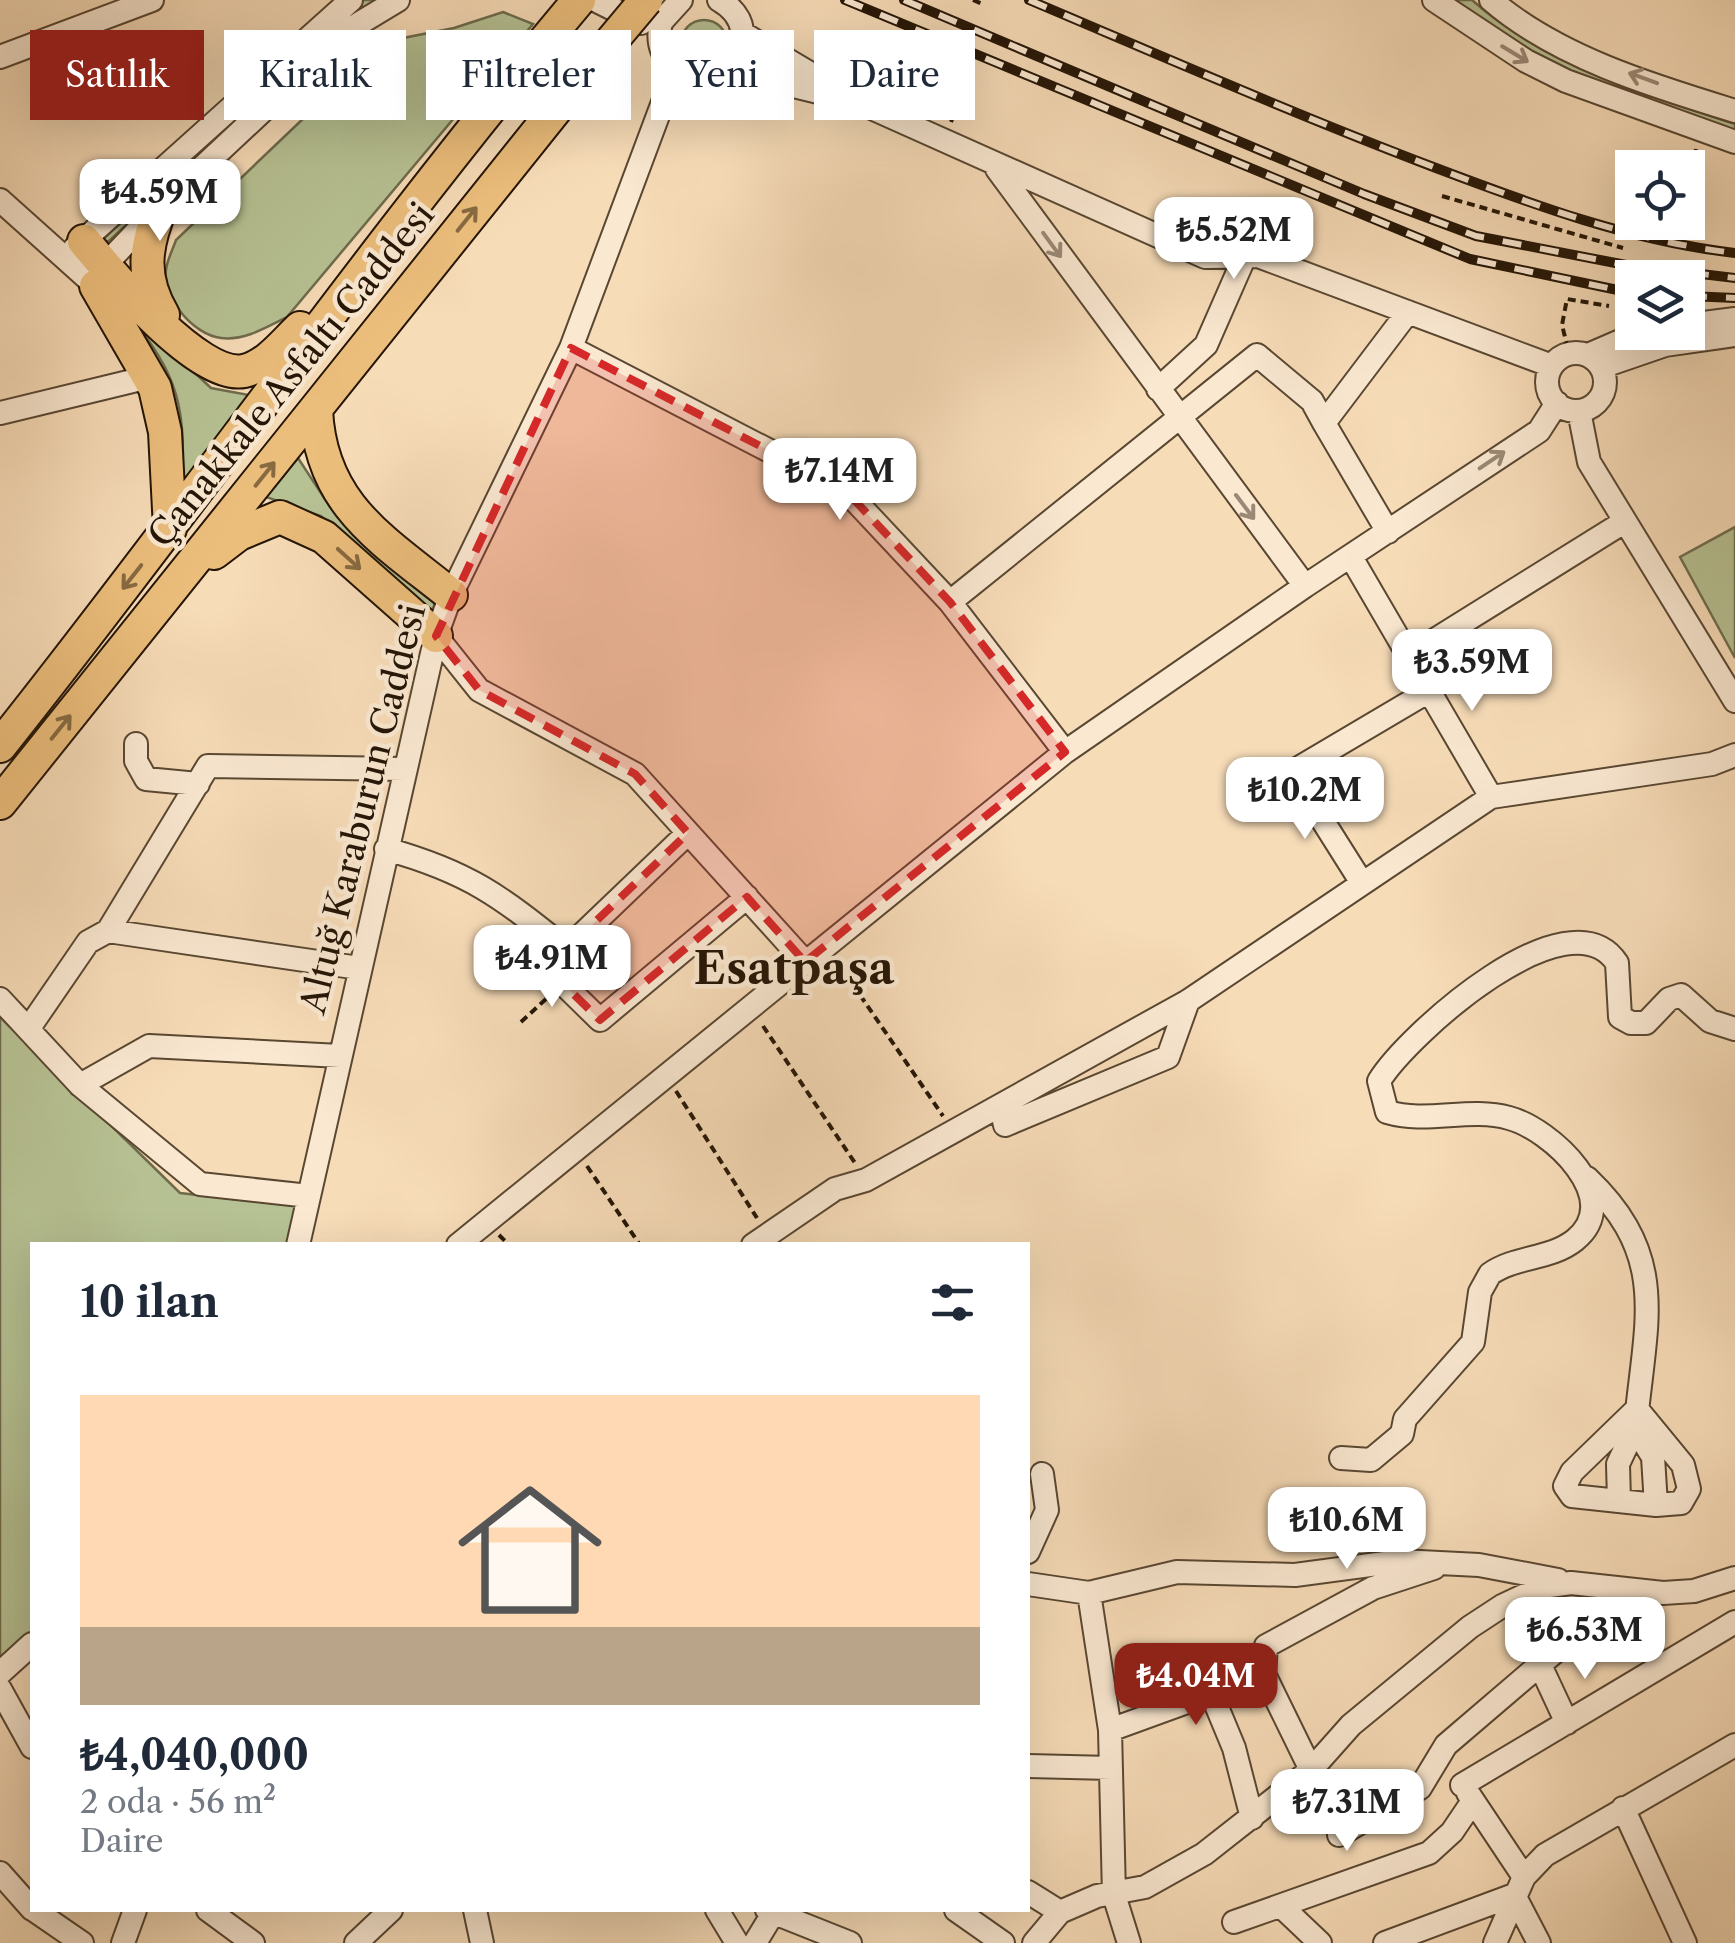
<!DOCTYPE html>
<html lang="tr">
<head>
<meta charset="utf-8">
<style>
	body { margin:0; font-family:"Libre Caslon Text",serif; background:#f6f6f7; color:#1f2937; height:100vh; display:flex; flex-direction:column; font-size:38px; white-space:nowrap }
	* { box-sizing:border-box; margin:0 }
	p { font-size:32px; color:#747a83 }
	.icon { flex:none; width:55px; height:55px; fill:none; stroke:currentColor; stroke-width:2; stroke-linecap:round; stroke-linejoin:round }
	.map { position:relative; flex:1; overflow:hidden }
	.side { position:absolute; left:30px; top:1242px; width:1000px; height:670px; display:flex; flex-direction:column; background:#fff; border-radius:0px; box-shadow:0 10px 40px #0002 }
	.side>* { flex:none }
	.top-card { position:absolute; left:30px; top:30px; width:1000px; height:90px; display:flex; gap:20px }
	.tools { position:absolute; left:1615px; top:150px; display:grid; gap:20px }
	.tools a { display:grid; place-items:center; width:90px; height:90px; border-radius:0px; background:#fff; box-shadow:0 10px 40px #0002; font-size:50px }
	.price { position:absolute; translate:-50% -85px; padding:0 22px; border-radius:20px; background:#fff; color:#222; font-size:32px; line-height:65px; filter:drop-shadow(0 2px 5px #0008) }
	.price::after { content:''; position:absolute; left:50%; top:60px; width:30px; height:22px; margin-left:-15px; background:inherit; clip-path:polygon(0 0,100% 0,50% 100%) }
	.price.on { background:#8f2418; color:#fff }
	ul { padding:0; list-style:none }
	li { display:grid; align-content:center; gap:20px; height:530px; padding:0 50px }
	li span { display:grid; place-items:center; height:310px; border-radius:0px; color:#555 }
	li>.icon { margin-inline-start:auto }
	span .icon { width:180px; height:180px; fill:#fffc; stroke-width:1 }
	li b { font-size:42px }
	h2 { display:flex; justify-content:space-between; align-items:center; height:120px; padding:0 50px; font-size:42px }
	.pill { padding:0 35px; border-radius:0px; background:#fff; box-shadow:0 10px 40px #0002; font-size:35px; line-height:90px }
	.pill.on { background:#8f2418; color:#fff }
	.map>svg:first-child { display:block }
	.green { fill:#b7c294; stroke:#6e6c4d; stroke-width:2.5 }
	.lines { fill:none; stroke-linecap:round; stroke-linejoin:round }
	.minor-casing { stroke:#594732; stroke-width:26 }
	.highway-casing { stroke:#241506; stroke-width:36 }
	.path { stroke:#241506; stroke-width:4; stroke-dasharray:8 5; stroke-linecap:butt }
	.minor { stroke:#fae8d1; stroke-width:22 }
	.highway { stroke:#ecbe7c; stroke-width:32 }
	.rail-casing { stroke:#241506; stroke-width:10 }
	.rail { stroke:#fae8d1; stroke-width:6; stroke-dasharray:19; stroke-linecap:butt }
	.highway-bridge-casing { stroke:#241506; stroke-width:36; stroke-linecap:butt }
	.highway-bridge { stroke:#ecbe7c; stroke-width:32 }
	.oneway { stroke:#9a8976 }
	.oneway2 { stroke:#886a41 }
	.marked { fill:#d62828; fill-opacity:0.2; stroke:#d62828; stroke-width:8; stroke-dasharray:20 12; stroke-linejoin:round }
	.labels { text-anchor:middle; stroke-width:9; stroke-linejoin:round; paint-order:stroke }
	.street-label { font-size:35px; fill:#241506; stroke:#fae8d1 }
	.district-label { font-size:45px; font-weight:bold; fill:#241506; stroke:#fae8d1 }
</style>
</head>
<body>
<div class="map">
<svg width="1735" height="1943" viewBox="0 0 1735 1943">
	<rect width="100%" height="100%" fill="#f7dcb8"/>
	<filter id="stains"><feTurbulence type="fractalNoise" baseFrequency=".002" numOctaves="4"/><feColorMatrix values="0 0 0 0 .2 0 0 0 0 .09 0 0 0 0 .02 0 0 0 .5 -.17"/></filter>
	<radialGradient id="worn" r=".72"><stop offset=".6" stop-color="#630" stop-opacity="0"/><stop offset="1" stop-color="#630" stop-opacity=".3"/></radialGradient>
	<path class="green" d="M361,0h18l-67,52 -203,189 -10,2z
		M1453,0h19c73,65 172,94 263,124v7l-180,-65z
		M503,12l30,12 -246,293c-20,10 -43,24 -66,21 -28,-3 -59,-41 -55,-68 1,-10 7,-21 10,-30l152,-145 70,-56 56,-11z
		M681 43a23 23 0 1 1 46 0a23 23 0 1 1-46 0Z
		M118,301l93,87 38,7 -67,88c5,-88 -9,-115 -64,-182z
		M298,458l32,49 105,96 -3,9 -111,-96 -55,-19z
		M1735,527v131l-55,-101z
		M0,1017l180,176 117,13 -9,39h-256v388l-32,30z"/>
	<g class="lines">
		<defs>
			<path id="minor" d="M595,0l46,23
				M681,0l-20,22c-4,17 -1,31 11,44 40,45 106,-32 47,-66
				M1434,0l92,61 40,20 169,61
				M1491,0c66,57 162,86 244,111
				M742,33l116,69 347,155 53,-1 294,110
				M0,57l152,-57
				M727,70l108,26
				M997,169l308,417 234,-155 18,-28
				M0,200l96,86 8,-20 58,-61 188,-176 48,-29
				M75,248l276,-248
				M1688,325l47,-6
				M571,348l274,142 105,112 115,150
				M1547 382a29 29 0 1 1 58 0a29 29 0 1 1-58 0Z
				M1588,355l37,-16 29,-7
				M1601,367l64,-22 70,-10
				M1158,389l48,-44 39,-89
				M1579,411l10,51 146,239
				M0,413l149,-36
				M1324,423l64,109
				M1351,557l140,240
				M950,602l307,-247 55,46 12,22 84,-111
				M436,636l43,54 156,84 170,188
				M1409,656l215,-134
				M136,744v17l10,18 52,5
				M688,833l-141,135 53,52 147,-123
				M386,849c83,23 114,47 180,100
				M1362,883l-70,-111 137,-81
				M108,931l100,-165 195,3
				M0,999l80,86 120,99 109,12
				M29,1028l59,-86 20,-11 251,37
				M80,1085l69,-39 191,10
				M1001,1107l4,18 163,-68 20,-56
				M1587,1178c82,78 59,141 49,243
				M298,1245l138,-609 15,-41 120,-247 104,-278
				M458,1245l607,-493 240,-166
				M753,1245l82,-56 31,-9 322,-179 303,-204 221,-33 23,-9
				M1637,1409l46,56 6,24 -8,14 -25,2 -84,-9 -7,-10 7,-14z
				M1341,1458l30,2 31,-26 3,-15 68,-77 7,-50 10,-18c25,-18 60,-14 85,-34 51,-41 -24,-111 -66,-122 -40,-11 -82,6 -122,-6l-8,-31c29,-47 190,-191 238,-118l3,54 11,6h15l23,-24 12,-4 29,26 25,8
				M1619,1501l-1,-37 17,-36 18,29 3,48
				M1028,1552l19,-42 -5,-36
				M1028,1584l61,9 88,-21 118,3 105,-14 79,4 79,15
				M1089,1593l21,137 4,165 15,48
				M1540,1665l27,58
				M0,1673l32,-29
				M0,1689l32,58
				M1212,1695l22,53 18,70
				M1110,1730l154,-56
				M1028,1766l83,2
				M1311,1770l-47,-96 2,-28 107,-58 61,-20
				M1462,1785l273,-163
				M1468,1793l56,84
				M1623,1808l62,135
				M1339,1835l81,-47 26,-43 180,-154
				M0,1873l32,36
				M1028,1892l32,20
				M1514,1895l25,48
				M1281,1906l39,37
				M34,1910l48,33
				M208,1910l45,33
				M475,1910l7,33
				M717,1910l20,33
				M767,1910l83,33
				M956,1910l47,33
				M1234,1922l195,-69 23,-21 21,-31
				M123,1943l12,-33
				M356,1943l35,-33
				M755,1943l20,-33
				M1034,1943l26,-31 37,-16 48,-9 59,-33 107,-84 40,-45 119,-98 32,-21 40,-19 29,-4 92,10 31,-2 41,-13
				M1385,1943l129,-48
				M1495,1943l29,-66 21,-22 190,-110"/>
			<path id="highway" d="M162,205c-17,40 -22,71 1,110
				M84,241c28,34 115,139 160,130 23,-5 40,-28 56,-43
				M96,286l59,102 10,44 5,97
				M316,409c4,96 67,131 135,186
				M214,553l25,-19 41,-17 44,20 112,99
				M0,746c196,-246 376,-505 579,-746
				M0,803l584,-729"/>
		</defs>
		<use href="#minor" class="minor-casing"/>
		<use href="#highway" class="highway-casing"/>
		<path class="path" d="M973,0l12,5
			M912,52l56,24 -17,46
			M1644,161l33,7
			M1688,170l5,1 3,-22
			M1442,196l181,52
			M1568,349l-6,-24 5,-26 42,7
			M838,963l105,153
			M521,1022l26,-24
			M763,1026l92,137
			M676,1091l81,127
			M587,1166l53,79
			M499,1235l10,10
			M1508,1626l19,23"/>
		<use href="#minor" class="minor"/>
		<use href="#highway" class="highway"/>
		<defs>
			<path id="rail" d="M845,0l625,259 162,34
				M904,0l460,194 112,42 150,29 109,13
				M1029,0c135,57 270,116 407,168 98,37 195,73 299,85
				M1688,296l47,2"/>
		</defs>
		<use href="#rail" class="rail-casing"/>
		<use href="#rail" class="rail"/>
		<defs>
			<path id="highway-bridge" d="M584,74l62,-74"/>
		</defs>
		<use href="#highway-bridge" class="highway-bridge-casing"/>
		<use href="#highway-bridge" class="highway-bridge"/>
	</g>
	<defs><path id="oneway-shaft" d="M-6 0H5M1.5-3L5.5 0L1.5 3" fill="none" stroke-width="1.6" stroke-linecap="round" stroke-linejoin="round" transform="scale(2.5)"/></defs>
	<g class="oneway">
		<use href="#oneway-shaft" transform="translate(1515 54) rotate(31)"/>
		<use href="#oneway-shaft" transform="translate(1643 78) rotate(-160)"/>
		<use href="#oneway-shaft" transform="translate(1052 245) rotate(54)"/>
		<use href="#oneway-shaft" transform="translate(1492 460) rotate(-34)"/>
		<use href="#oneway-shaft" transform="translate(1245 507) rotate(53)"/>
	</g>
	<g class="oneway2">
		<use href="#oneway-shaft" transform="translate(467 219) rotate(-51)"/>
		<use href="#oneway-shaft" transform="translate(265 474) rotate(-51)"/>
		<use href="#oneway-shaft" transform="translate(349 559) rotate(42)"/>
		<use href="#oneway-shaft" transform="translate(132 577) rotate(128)"/>
		<use href="#oneway-shaft" transform="translate(61 727) rotate(-51)"/>
	</g>
	<path class="marked" d="M571,348l274,142 105,112 115,150 -260,210 -58,-65 -147,123 -53,-52 141,-135 -53,-59 -156,-84 -43,-54z"/>
	<g class="labels">
		<g class="street-label">
			<text transform="translate(291 375) rotate(-51)" y="12">Çanakkale Asfaltı Caddesi</text>
			<text transform="translate(363 809) rotate(-76)" y="12">Altuğ Karaburun Caddesi</text>
		</g>
		<g class="district-label">
			<text x="794" y="984">Esatpaşa</text>
		</g>
	</g>
	<rect width="100%" height="100%" filter="url(#stains)"/>
	<rect width="100%" height="100%" fill="url(#worn)"/>
</svg>
<div class="tools">
<a><svg class="icon" aria-label="locate" viewBox="0 0 24 24"><circle cx="12" cy="12" r="6"/><path d="M12 2v4M12 18v4M2 12h4M18 12h4"/></svg></a>
<a><svg class="icon" aria-label="layers" viewBox="0 0 24 24"><path d="M12 4l9 5-9 5-9-5zM3 14l9 5 9-5"/></svg></a>
</div>
<b class="price" style="left:160px;top:244px">₺4.59M</b>
<b class="price" style="left:1234px;top:282px">₺5.52M</b>
<b class="price" style="left:840px;top:523px">₺7.14M</b>
<b class="price" style="left:1472px;top:714px">₺3.59M</b>
<b class="price" style="left:1305px;top:842px">₺10.2M</b>
<b class="price" style="left:552px;top:1010px">₺4.91M</b>
<b class="price" style="left:1347px;top:1572px">₺10.6M</b>
<b class="price" style="left:1585px;top:1682px">₺6.53M</b>
<b class="price on" style="left:1196px;top:1728px">₺4.04M</b>
<b class="price" style="left:1347px;top:1854px">₺7.31M</b>
<div class="top-card">
<a class="pill on">Satılık</a>
<a class="pill">Kiralık</a>
<a class="pill">Filtreler</a>
<a class="pill">Yeni</a>
<a class="pill">Daire</a>
</div>
<section class="side">
<h2>10 ilan<svg class="icon" aria-label="filters" viewBox="0 0 24 24"><path d="M4 7h16M4 17h16"/><circle cx="9" cy="7" r="2"/><circle cx="15" cy="17" r="2"/></svg></h2>
<ul>
<li><span style="background:linear-gradient(#ffd9b3 75%,#b9a48a 0)"><svg class="icon" aria-label="home" viewBox="0 0 24 24"><path d="M3 11l9-7 9 7M6 9v11h12V9"/></svg></span><div><b>₺4,040,000</b><p>2 oda · 56 m²</p><p>Daire</p></div></li>
</ul>
</section>
</div>
</body>
</html>
